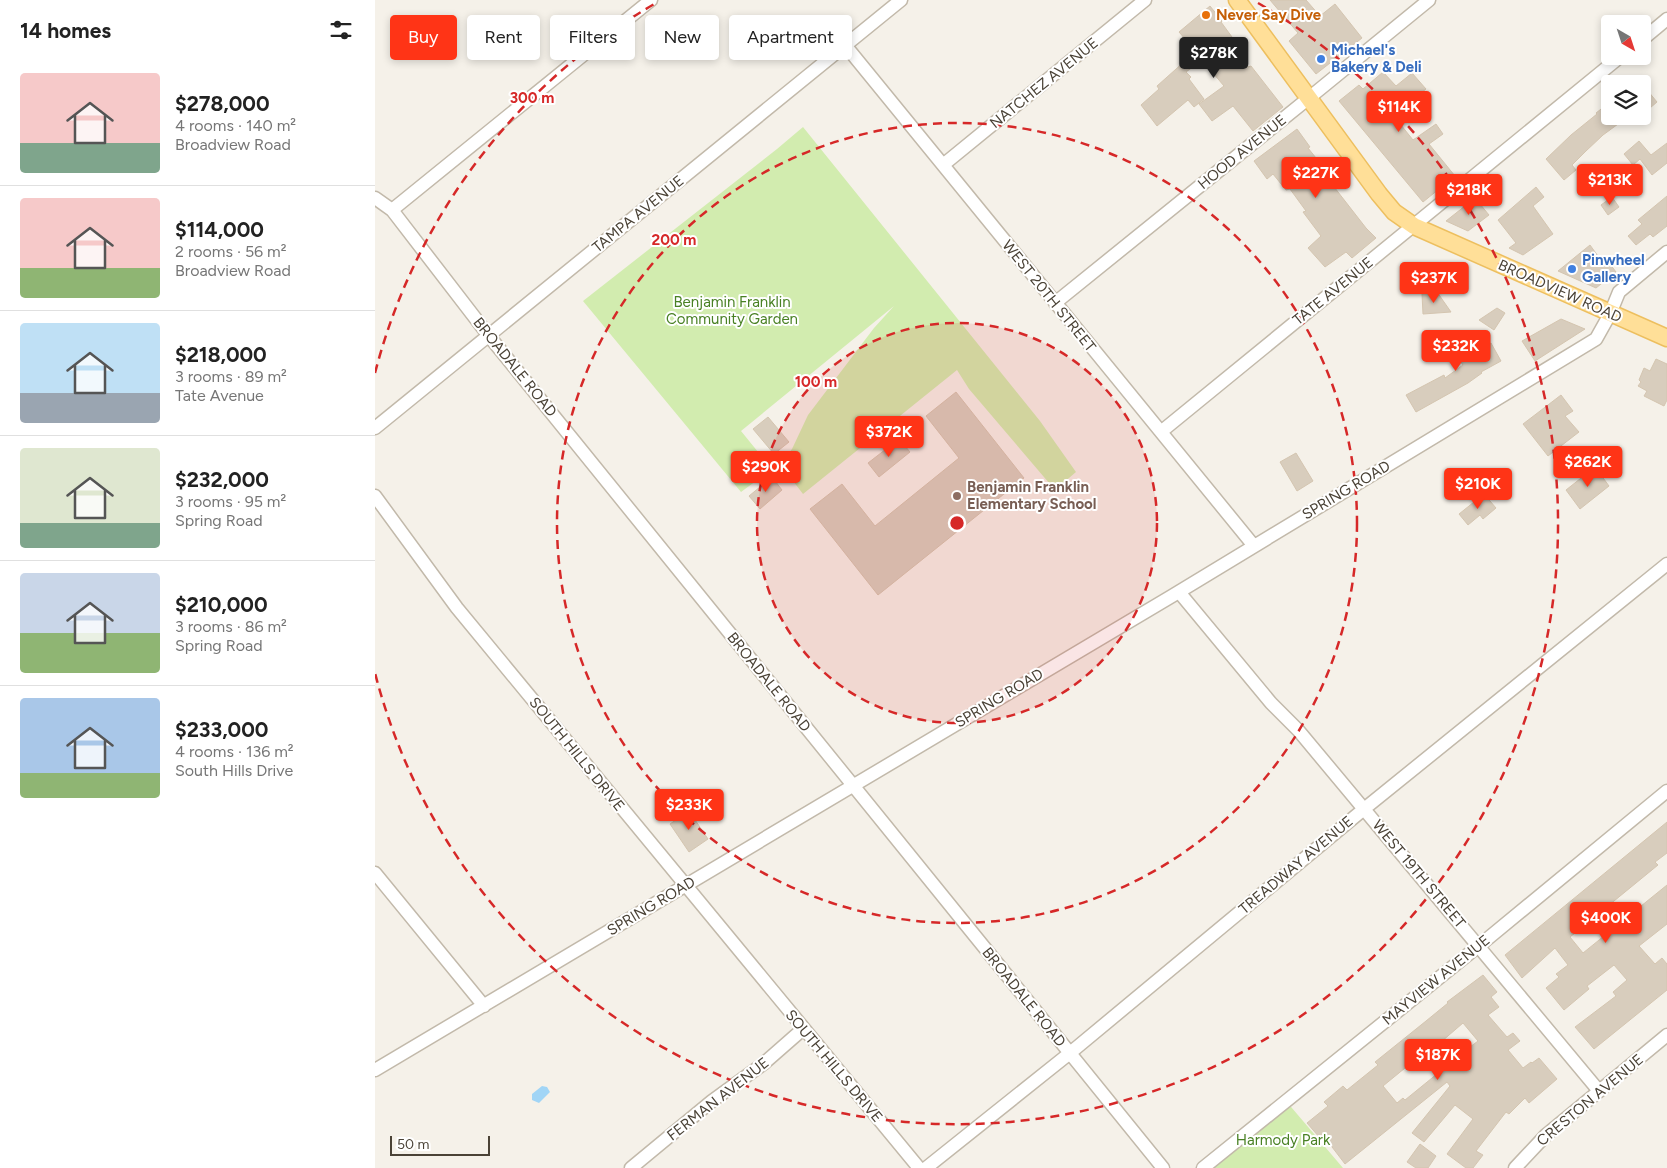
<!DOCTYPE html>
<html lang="en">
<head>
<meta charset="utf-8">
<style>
	body { margin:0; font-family:Figtree,sans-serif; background:#f2f2f2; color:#222; height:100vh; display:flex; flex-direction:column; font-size:19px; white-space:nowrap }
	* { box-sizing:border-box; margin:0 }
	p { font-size:16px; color:#767676 }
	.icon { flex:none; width:28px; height:28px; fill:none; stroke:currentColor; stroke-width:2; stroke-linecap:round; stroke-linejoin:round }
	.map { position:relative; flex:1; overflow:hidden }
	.panel { display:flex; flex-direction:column; background:#fff; width:375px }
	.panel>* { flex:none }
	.banner { position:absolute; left:15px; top:15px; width:475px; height:45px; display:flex; gap:10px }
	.needle { width:32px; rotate:141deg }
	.tools { position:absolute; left:1226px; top:15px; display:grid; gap:10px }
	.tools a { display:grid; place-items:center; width:50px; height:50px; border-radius:5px; background:#fff; box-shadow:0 2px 8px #0003; font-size:25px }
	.scale { position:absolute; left:15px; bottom:12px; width:100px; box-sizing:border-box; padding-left:5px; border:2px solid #4a4236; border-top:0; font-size:14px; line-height:18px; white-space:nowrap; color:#4a4236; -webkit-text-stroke:4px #fff; paint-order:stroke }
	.price { position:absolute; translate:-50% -42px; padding:0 11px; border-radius:5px; background:#ff3416; color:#fff; font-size:16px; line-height:32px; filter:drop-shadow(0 1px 2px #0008) }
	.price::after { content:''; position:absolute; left:50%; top:30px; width:15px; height:11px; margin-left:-8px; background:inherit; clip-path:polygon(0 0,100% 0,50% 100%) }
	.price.active { background:#222; color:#fff }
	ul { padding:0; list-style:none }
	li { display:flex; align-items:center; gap:15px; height:125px; padding:0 20px }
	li+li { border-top:1px solid #e0e0e0 }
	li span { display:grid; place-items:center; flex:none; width:140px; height:100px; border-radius:5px; color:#555 }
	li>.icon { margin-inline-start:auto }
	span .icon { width:60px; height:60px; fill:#fffc; stroke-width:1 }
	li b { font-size:21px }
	h2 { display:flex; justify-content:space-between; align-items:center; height:60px; padding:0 20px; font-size:21px }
	.pill { padding:0 18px; border-radius:5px; background:#fff; box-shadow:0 2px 8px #0003; font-size:18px; line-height:45px }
	.pill.active { background:#ff3416; color:#fff }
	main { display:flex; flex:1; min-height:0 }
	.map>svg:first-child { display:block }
	.green { fill:#d2ecaf }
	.water { fill:#a1d5f6 }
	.building { fill:#d8cdbd; stroke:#d4c5b0; fill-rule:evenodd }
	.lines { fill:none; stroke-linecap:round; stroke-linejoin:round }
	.minor-casing { stroke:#c2b9aa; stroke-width:15 }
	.major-casing { stroke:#edbf5f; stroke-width:19 }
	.minor { stroke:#fff; stroke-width:12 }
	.major { stroke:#ffdf98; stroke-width:16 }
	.ring { fill:none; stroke:#d62828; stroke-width:2.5; stroke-dasharray:9 6 }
	.food-dot { fill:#e8710a; stroke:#fff; stroke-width:2 }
	.shop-dot { fill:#3f7fe0; stroke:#fff; stroke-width:2 }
	.education-dot { fill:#8d6e63; stroke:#fff; stroke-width:2 }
	.labels { text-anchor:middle; stroke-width:4; stroke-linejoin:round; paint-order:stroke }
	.food-label { font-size:15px; font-weight:bold; fill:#c56008; stroke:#fff; text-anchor:start }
	.shop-label { font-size:15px; font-weight:bold; fill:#366cbe; stroke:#fff; text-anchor:start }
	.street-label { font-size:15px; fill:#4a4236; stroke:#fff }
	.park-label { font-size:15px; fill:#498124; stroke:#fff }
	.education-label { font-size:15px; font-weight:bold; fill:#785e54; stroke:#fff; text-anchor:start }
	.centre { fill:#d62828; stroke:#fff; stroke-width:2.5 }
	.ring-label { font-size:15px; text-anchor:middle; font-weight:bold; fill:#d62828; stroke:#fff; stroke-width:4; stroke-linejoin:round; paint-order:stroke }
</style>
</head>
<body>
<main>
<section class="panel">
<h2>14 homes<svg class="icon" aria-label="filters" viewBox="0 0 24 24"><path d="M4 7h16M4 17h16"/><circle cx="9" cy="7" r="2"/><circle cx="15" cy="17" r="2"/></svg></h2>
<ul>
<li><span style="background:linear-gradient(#f6c9c9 70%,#7fa58c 0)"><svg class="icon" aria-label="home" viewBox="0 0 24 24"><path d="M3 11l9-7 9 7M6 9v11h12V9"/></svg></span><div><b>$278,000</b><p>4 rooms · 140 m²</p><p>Broadview Road</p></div></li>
<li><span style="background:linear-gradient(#f6c9c9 70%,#8fb573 0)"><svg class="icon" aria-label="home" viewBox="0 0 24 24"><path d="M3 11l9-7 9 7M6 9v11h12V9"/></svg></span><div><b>$114,000</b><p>2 rooms · 56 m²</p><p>Broadview Road</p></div></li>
<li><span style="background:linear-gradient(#bfe0f5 70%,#9aa5b1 0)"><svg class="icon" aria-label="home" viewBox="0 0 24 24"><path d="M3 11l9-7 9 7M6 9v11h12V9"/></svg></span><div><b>$218,000</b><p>3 rooms · 89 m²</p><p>Tate Avenue</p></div></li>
<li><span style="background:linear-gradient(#dfe7d0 75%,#7fa58c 0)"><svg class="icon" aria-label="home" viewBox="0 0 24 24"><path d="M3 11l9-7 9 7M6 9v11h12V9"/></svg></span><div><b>$232,000</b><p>3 rooms · 95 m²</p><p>Spring Road</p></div></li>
<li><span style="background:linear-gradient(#c9d6e8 60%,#8fb573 0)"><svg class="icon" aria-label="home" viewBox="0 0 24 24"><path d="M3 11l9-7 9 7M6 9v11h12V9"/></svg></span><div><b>$210,000</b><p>3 rooms · 86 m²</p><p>Spring Road</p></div></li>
<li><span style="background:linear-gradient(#a9c7e8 75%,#8fb573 0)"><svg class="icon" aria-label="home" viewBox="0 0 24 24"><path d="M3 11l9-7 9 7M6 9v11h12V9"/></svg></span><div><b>$233,000</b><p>4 rooms · 136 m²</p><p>South Hills Drive</p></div></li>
</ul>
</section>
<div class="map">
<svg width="1292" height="1168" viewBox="0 0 1292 1168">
	<rect width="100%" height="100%" fill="#f5f1e9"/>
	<path class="green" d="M428,127l237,294 36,51 -21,18 -86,-101 -12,-19 -154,124 -23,-30 12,-15 16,-34 66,-87 20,-22 -153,125 31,38 -31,23 -158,-191 194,-152z
		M911,1101l57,67h-140z"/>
	<path class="water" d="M167,1086l5,1 3,5 -11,11 -7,-3v-6z"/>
	<path class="building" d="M895,0h36l14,16 15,-12 27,34 -46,36 -27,-33 9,-8z
		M835,6l12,15 -1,1 11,15 -5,4 21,26 3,-1 32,41 -30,24 -20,-25 -21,15 -13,-17 25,-18 -22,-26 -16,12 5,5 -2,2 15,20 -10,8 -6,-7 -31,26 -16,-21 18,-16 -2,-3 37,-33 -3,-3 2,-2 -14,-16z
		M1008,72l13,14 16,-13 14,16 -33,26 20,25 23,-16 7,10 -14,10 26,32 -32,26 -84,-101 20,-16 4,4z
		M1268,85l14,17 -14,12z
		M1235,102v14h19l-26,19 -17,16 -14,14 4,5 -12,10 -18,-21 25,-24 26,-21 -1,-1z
		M922,129l13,18 -2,1 12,15 -3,2 49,63 10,10 -24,20 -6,-6 -21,15 -17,-19 13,-12 -18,-24 3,-1 -16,-22 -4,1 -13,-16 -6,5 -13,-18z
		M1264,141l12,14 16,-12v20l-15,12 -12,-16 -7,6 -9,-11z
		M1232,172l7,8 -16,13 -7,-9z
		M1161,187l8,10 -11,9 20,28 -30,21 -14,-7 7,-5 -18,-23z
		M1292,196v30l-14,11 -3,-3 -14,11 -8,-9 14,-12 -4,-4z
		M1237,197l7,10 -11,8 -7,-10z
		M1100,198l14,17 -21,16 -22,-10z
		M1215,245l13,18 4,-3 9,12 -20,16 -38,-17z
		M1062,292l14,20 -28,2 -1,-20z
		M1122,308l8,5 -11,17 -15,-10z
		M1186,319l24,10 -50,32 -13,-20z
		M1088,331l14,20 14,-8 10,18 -20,11 1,1 -14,10 -52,29 -10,-17 38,-20 1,3 18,-13 -16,-23z
		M1281,359l11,5v36l-3,6 -20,-10 3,-5 -9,-5 3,-4 -2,-2 5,-12 6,3z
		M581,392l68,86 -146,117 -68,-86 32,-25 33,42 84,-68 -33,-42z
		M1186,395l12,16 -8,5 14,16 -31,24 -25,-32z
		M393,417l21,25 -15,12 -21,-25z
		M524,439l11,13 -31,25 -11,-14z
		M921,453l17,28 -16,10 -17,-29z
		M1220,467l14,19 -29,23 -14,-19z
		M397,477l10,13 -22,19 -11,-13z
		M1109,494l12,14 -13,11 -3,-4 -12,10 -9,-11z
		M314,811l19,28 -19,13 -19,-28z
		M1292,822v31l-12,9 3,3 -88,72 13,16 84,-68v39l-28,22 16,18 7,-6 5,6v26l-73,59 -19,-22 41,-31 -3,-4 14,-12 -13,-15 -27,21 2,3 -25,21 -18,-22 13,-11 -3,-3 12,-9 -13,-17 -33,30 -17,-23z
		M1108,975l14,17 -6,5 8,10 -11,8 19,22 6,-4 7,8 -12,9 15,18 8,-6 1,1 7,-5 18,21 -28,24 -4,-5 -16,16 -3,-2 -30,39 7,4 -10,13h-7l-19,-14 26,-35 -18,-14 -31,37 -12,-9 38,-47 -3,-4 -102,82 -16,-21 -3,2 -19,-22 21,-17 -4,-4 19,-16 4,4 31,-25 -3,-3 51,-41 22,-18 -1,-1zM1088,1023l15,18 -20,15 -1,-1 -10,9 1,1 -43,35 -2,-2 -6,5 -14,-17 49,-40 2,2z
		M1045,1144l16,12 -8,12h-12l-9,-6z"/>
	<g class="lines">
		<defs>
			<path id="minor" d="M1268,39l24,-20
				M470,45l409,501
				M568,165l202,-165
				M0,198l17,12 97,126 674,832
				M17,210l259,-210
				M680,303l265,-214 109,-89
				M0,428l526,-428
				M787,431l459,-375
				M0,496l82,112 462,560
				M804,592l92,111 27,27 301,361
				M0,873l109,133
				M0,1070l797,-474 424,-257 14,-25 9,-22 48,-40
				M256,1168l81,-67 51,-37 40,-35
				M551,1168l144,-115 294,-244 303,-245
				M828,1168l283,-228 181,-149
				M1140,1168l31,-33 121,-100"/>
			<path id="major" d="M862,0l142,194 15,18 20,14 253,112"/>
		</defs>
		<use href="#minor" class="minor-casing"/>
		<use href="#major" class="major-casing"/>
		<use href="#minor" class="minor"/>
		<use href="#major" class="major"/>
	</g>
	<circle cx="582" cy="523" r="200" fill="#d62828" fill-opacity=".12"/>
	<g class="ring">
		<circle cx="582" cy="523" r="200"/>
		<circle cx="582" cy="523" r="400"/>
		<path d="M0 373A601 601 0 0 1 281 3M883 3A601 601 0 1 1 0 673"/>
	</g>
	<circle class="food-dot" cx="831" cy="15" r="5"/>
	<g class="shop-dot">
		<circle cx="946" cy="59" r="5"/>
		<circle cx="1197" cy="269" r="5"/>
	</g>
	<circle class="education-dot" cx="582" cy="496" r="5"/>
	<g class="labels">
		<g class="food-label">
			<text x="841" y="20">Never Say Dive</text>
		</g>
		<g class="shop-label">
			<text x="956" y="55">Michael's<tspan x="956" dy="17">Bakery &amp; Deli</tspan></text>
			<text x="1207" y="265">Pinwheel<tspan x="1207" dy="17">Gallery</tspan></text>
		</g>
		<g class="street-label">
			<text transform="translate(669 83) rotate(-39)" y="5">NATCHEZ AVENUE</text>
			<text transform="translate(867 152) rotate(-39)" y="5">HOOD AVENUE</text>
			<text transform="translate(263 214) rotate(-39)" y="5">TAMPA AVENUE</text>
			<text transform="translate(958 291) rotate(-39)" y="5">TATE AVENUE</text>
			<text transform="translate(1185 291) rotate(24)" y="5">BROADVIEW ROAD</text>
			<text transform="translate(674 296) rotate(51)" y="5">WEST 20TH STREET</text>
			<text transform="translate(140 367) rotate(51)" y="5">BROADALE ROAD</text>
			<text transform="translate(971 490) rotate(-31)" y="5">SPRING ROAD</text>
			<text transform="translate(394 682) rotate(51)" y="5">BROADALE ROAD</text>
			<text transform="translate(624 698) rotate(-31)" y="5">SPRING ROAD</text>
			<text transform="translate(202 754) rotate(51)" y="5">SOUTH HILLS DRIVE</text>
			<text transform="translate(921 865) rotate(-40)" y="5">TREADWAY AVENUE</text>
			<text transform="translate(1044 874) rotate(50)" y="5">WEST 19TH STREET</text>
			<text transform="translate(276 906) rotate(-31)" y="5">SPRING ROAD</text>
			<text transform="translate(1061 980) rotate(-39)" y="5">MAYVIEW AVENUE</text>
			<text transform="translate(649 997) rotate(51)" y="5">BROADALE ROAD</text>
			<text transform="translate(459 1066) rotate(50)" y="5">SOUTH HILLS DRIVE</text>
			<text transform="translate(343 1099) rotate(-38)" y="5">FERMAN AVENUE</text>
			<text transform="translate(1215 1100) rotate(-40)" y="5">CRESTON AVENUE</text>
		</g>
		<g class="park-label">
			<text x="357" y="307">Benjamin Franklin<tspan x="357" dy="17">Community Garden</tspan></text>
			<text x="908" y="1145">Harmody Park</text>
		</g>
		<g class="education-label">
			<text x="592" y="492">Benjamin Franklin<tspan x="592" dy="17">Elementary School</tspan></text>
		</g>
	</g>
	<circle cx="582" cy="523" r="8" class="centre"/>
	<g class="ring-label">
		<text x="157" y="103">300 m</text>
		<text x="299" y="245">200 m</text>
		<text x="441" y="387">100 m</text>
	</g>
</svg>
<div class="tools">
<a><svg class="needle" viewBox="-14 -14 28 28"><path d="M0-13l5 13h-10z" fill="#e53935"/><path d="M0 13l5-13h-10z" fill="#767676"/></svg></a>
<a><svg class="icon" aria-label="layers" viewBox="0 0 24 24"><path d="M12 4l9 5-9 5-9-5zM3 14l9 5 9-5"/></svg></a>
</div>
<div class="scale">50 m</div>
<b class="price active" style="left:839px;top:79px">$278K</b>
<b class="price" style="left:1024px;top:133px">$114K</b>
<b class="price" style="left:941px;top:199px">$227K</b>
<b class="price" style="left:1235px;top:206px">$213K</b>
<b class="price" style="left:1094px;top:216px">$218K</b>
<b class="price" style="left:1059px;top:304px">$237K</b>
<b class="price" style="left:1081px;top:372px">$232K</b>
<b class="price" style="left:514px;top:458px">$372K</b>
<b class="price" style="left:1213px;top:488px">$262K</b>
<b class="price" style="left:391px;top:493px">$290K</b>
<b class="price" style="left:1103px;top:510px">$210K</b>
<b class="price" style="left:314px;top:831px">$233K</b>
<b class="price" style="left:1231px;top:944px">$400K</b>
<b class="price" style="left:1063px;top:1081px">$187K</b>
<div class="banner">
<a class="pill active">Buy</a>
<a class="pill">Rent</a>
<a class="pill">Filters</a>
<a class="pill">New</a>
<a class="pill">Apartment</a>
</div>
</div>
</main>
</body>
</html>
